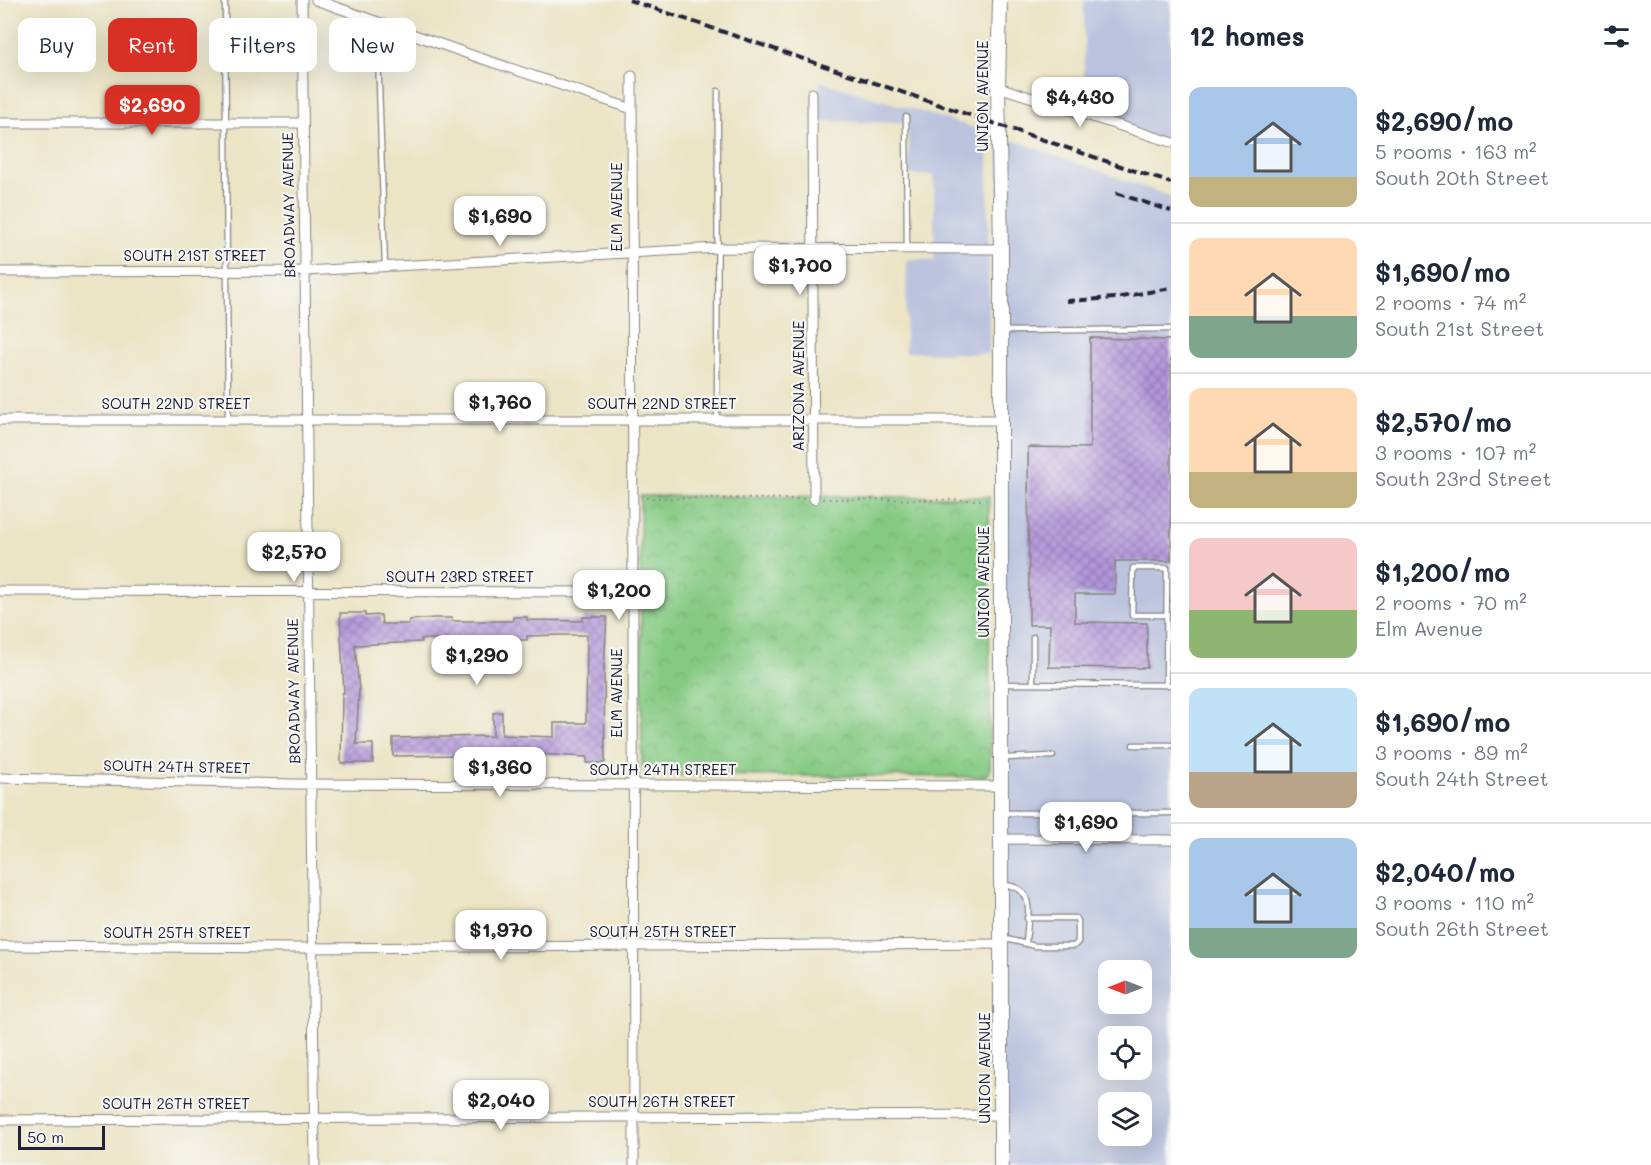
<!DOCTYPE html>
<html lang="en">
<head>
<meta charset="utf-8">
<style>
	body { margin:0; font-family:Mali,sans-serif; background:#f6f6f7; color:#1f2937; height:100vh; display:flex; flex-direction:column; font-size:22px; white-space:nowrap }
	* { box-sizing:border-box; margin:0 }
	p { font-size:20px; color:#747a83 }
	.icon { flex:none; width:33px; height:33px; fill:none; stroke:currentColor; stroke-width:2; stroke-linecap:round; stroke-linejoin:round }
	.map { position:relative; flex:1; overflow:hidden }
	.drawer { display:flex; flex-direction:column; background:#fff; width:480px }
	.drawer>* { flex:none }
	.top-card { position:absolute; left:18px; top:18px; width:570px; height:54px; display:flex; gap:12px }
	.needle { width:39px; rotate:270deg }
	.fabs { position:absolute; left:1098px; top:960px; display:grid; gap:12px }
	.fabs a { display:grid; place-items:center; width:54px; height:54px; border-radius:12px; background:#fff; box-shadow:0 6px 24px #0002; font-size:30px }
	.scale { position:absolute; left:18px; bottom:15px; width:87px; box-sizing:border-box; padding-left:6px; border:3px solid #22223b; border-top:0; font-size:16px; line-height:21px; white-space:nowrap; color:#22223b; -webkit-text-stroke:4px #f6f6f2; paint-order:stroke }
	.price { position:absolute; translate:-50% -51px; padding:0 14px; border-radius:12px; background:#fff; color:#222; font-size:20px; line-height:39px; filter:drop-shadow(0 2px 3px #0008) }
	.price::after { content:''; position:absolute; left:50%; top:36px; width:18px; height:14px; margin-left:-9px; background:inherit; clip-path:polygon(0 0,100% 0,50% 100%) }
	.price.current { background:#d93025; color:#fff }
	ul { padding:0; list-style:none }
	li { display:flex; align-items:center; gap:18px; height:150px; padding:0 18px }
	li+li { border-top:2px solid #e0e1e3 }
	li span { display:grid; place-items:center; flex:none; width:168px; height:120px; border-radius:12px; color:#555 }
	li>.icon { margin-inline-start:auto }
	span .icon { width:72px; height:72px; fill:#fffc; stroke-width:1 }
	li b { font-size:26px }
	h2 { display:flex; justify-content:space-between; align-items:center; height:72px; padding:0 18px; font-size:26px }
	.tag { padding:0 21px; border-radius:12px; background:#fff; box-shadow:0 6px 24px #0002; font-size:21px; line-height:54px }
	.tag.current { background:#d93025; color:#fff }
	main { display:flex; flex:1; min-height:0 }
	.map>svg:first-child { display:block }
	.industrial { fill:#bbc3de; fill-rule:evenodd }
	.park { fill:url(#park-crowns); stroke:#54765f; stroke-width:1.5 }
	.building { fill:url(#building-cross-hatch) }
	.lines { fill:none; stroke-linecap:round; stroke-linejoin:round }
	.lane-casing { stroke:#868380; stroke-width:7 }
	.street-casing { stroke:#868380; stroke-width:11 }
	.secondary-casing { stroke:#868380; stroke-width:16 }
	.path { stroke:#868380; stroke-width:2; stroke-dasharray:1.5 4.5; stroke-linecap:butt }
	.lane { stroke:#fff; stroke-width:4.5 }
	.street { stroke:#fff; stroke-width:9 }
	.secondary { stroke:#fff; stroke-width:14 }
	.rail { stroke:#22223b; stroke-width:4; stroke-dasharray:9 4.5; stroke-linecap:butt }
	.labels { text-anchor:middle; stroke-width:4.5; stroke-linejoin:round; paint-order:stroke }
	.street-label { font-size:15px; fill:#22223b; stroke:#f6f6f2 }
</style>
</head>
<body>
<main>
<div class="map">
<svg width="1171" height="1165" viewBox="0 0 1171 1165">
	<defs>
		<pattern id="park-crowns" width="20" height="18" patternUnits="userSpaceOnUse" patternTransform="scale(1.5)"><rect width="20" height="18" fill="#85ca83"/><path d="M2 6a3 3 0 1 1 6 0M12 15a3 3 0 1 1 6 0" fill="none" stroke="#73ad72"/></pattern>
		<pattern id="building-cross-hatch" width="8" height="8" patternUnits="userSpaceOnUse" patternTransform="scale(1.5)"><rect width="8" height="8" fill="#b295da"/><path d="M0 0l8 8M0 8l8-8" fill="none" stroke="#9079b2"/></pattern>
	</defs>
	<rect width="100%" height="100%" fill="#f6f6f2"/>
	<filter id="ink" filterUnits="userSpaceOnUse"><feTurbulence type="fractalNoise" baseFrequency=".0167" numOctaves="2"/><feDisplacementMap in="SourceGraphic" scale="12" xChannelSelector="R" yChannelSelector="G"/><feConvolveMatrix kernelMatrix="1 2 1 2 8 2 1 2 1" color-interpolation-filters="sRGB"/></filter>
	<filter id="wash" filterUnits="userSpaceOnUse"><feTurbulence type="fractalNoise" baseFrequency=".008" numOctaves="4" result="noise"/><feDisplacementMap in="SourceGraphic" scale="24" xChannelSelector="R" yChannelSelector="G"/><feGaussianBlur stdDeviation="1.35" result="paint"/><feColorMatrix in="noise" values="0 0 0 0 0 0 0 0 0 0 0 0 0 0 0 0 0 1.4 0 .05"/><feComposite in="paint" operator="in"/></filter>
	<g filter="url(#wash)">
		<rect width="100%" height="100%" fill="#ebe4c5"/>
		<path class="industrial" d="M1084,0h87v142l-87,-27z
			M819,81l169,51 1,222 -84,-2 2,-93 27,1v-85h-25l-1,-52 -88,-2z
			M999,135l172,62v968h-170zM1108,970h34v34h-34zM1108,1036h34v34h-34zM1108,1102h34v34h-34z"/>
		<path class="park" d="M640,496l349,1 1,274 -6,6 -334,-2 -4,-2 -4,-6z"/>
		<g id="blocks">
			<path class="building" d="M1090,338l81,2v221h-56v33h-40v28l72,1v45l-98,-1 1,-42h-21l-1,-178 62,1z
				M340,613h25v3l16,-1 1,9h27v-4l25,-2h18v3h61v-4h14v3l56,1v-4h24l-3,51 1,95h-18v-6l-51,-3 -143,2v-18l100,-2v-23l9,-1v23l52,2v-14h32l1,-88h-26l-34,1v4h-15v24h-13l1,-26 -44,1 1,26h-18v-26h-18v3l-66,3 4,45 -3,54h17v19h-32l1,-70h2z"/>
		</g>
	</g>
	<g filter="url(#ink)">
		<use href="#blocks" fill-opacity="0" stroke="#868380" stroke-width="1.5"/>
		<g class="lines">
			<defs>
				<path id="lane" d="M225,0l3,419
					M377,22l8,245
					M906,117l1,132
					M1003,331l168,-2
					M717,419l1,-328
					M1166,615h-34l1,-47h34l-1,117
					M1033,637v47
					M1004,684l167,1
					M1133,745h38
					M1004,758l49,-2
					M1004,813h167
					M1004,885c34,2 23,34 22,59
					M1002,938l33,8h39l4,-4v-21l-2,-3h-49"/>
				<path id="street" d="M302,0l13,1165
					M316,0l158,56 158,53
					M632,76l2,1089
					M998,87l173,55
					M812,93l2,406
					M0,123h303
					M0,272l305,-1 413,-23 283,1
					M0,420h1001
					M0,591l632,1
					M0,778l293,6 708,2
					M1001,839l170,1
					M0,946l295,2 707,-4
					M0,1120l1001,-5"/>
				<path id="secondary" d="M1000,0l-2,87 3,162v916"/>
			</defs>
			<use href="#lane" class="lane-casing"/>
			<use href="#street" class="street-casing"/>
			<use href="#secondary" class="secondary-casing"/>
			<path class="path" d="M646,498l159,1
				M823,499l165,1"/>
			<use href="#lane" class="lane"/>
			<use href="#street" class="street"/>
			<use href="#secondary" class="secondary"/>
			<path class="rail" d="M629,0l542,183
				M1116,193l55,18
				M1066,301l50,-3 55,-10"/>
		</g>
	</g>
	<g class="labels">
		<g class="street-label">
			<text transform="translate(983 96) rotate(-90)" y="5">UNION AVENUE</text>
			<text transform="translate(289 205) rotate(-91)" y="5">BROADWAY AVENUE</text>
			<text transform="translate(617 207) rotate(-90)" y="5">ELM AVENUE</text>
			<text x="195" y="261">SOUTH 21ST STREET</text>
			<text transform="translate(799 386) rotate(-90)" y="5">ARIZONA AVENUE</text>
			<text x="176" y="409">SOUTH 22ND STREET</text>
			<text x="662" y="409">SOUTH 22ND STREET</text>
			<text x="460" y="582">SOUTH 23RD STREET</text>
			<text transform="translate(984 582) rotate(-90)" y="5">UNION AVENUE</text>
			<text transform="translate(294 691) rotate(-91)" y="5">BROADWAY AVENUE</text>
			<text transform="translate(617 693) rotate(-90)" y="5">ELM AVENUE</text>
			<text transform="translate(177 767) rotate(1)" y="5">SOUTH 24TH STREET</text>
			<text x="663" y="775">SOUTH 24TH STREET</text>
			<text x="663" y="937">SOUTH 25TH STREET</text>
			<text x="177" y="938">SOUTH 25TH STREET</text>
			<text transform="translate(985 1068) rotate(-90)" y="5">UNION AVENUE</text>
			<text x="662" y="1107">SOUTH 26TH STREET</text>
			<text x="176" y="1109">SOUTH 26TH STREET</text>
		</g>
	</g>
</svg>
<div class="fabs">
<a><svg class="needle" viewBox="-14 -14 28 28"><path d="M0-13l5 13h-10z" fill="#e53935"/><path d="M0 13l5-13h-10z" fill="#747a83"/></svg></a>
<a><svg class="icon" aria-label="locate" viewBox="0 0 24 24"><circle cx="12" cy="12" r="6"/><path d="M12 2v4M12 18v4M2 12h4M18 12h4"/></svg></a>
<a><svg class="icon" aria-label="layers" viewBox="0 0 24 24"><path d="M12 4l9 5-9 5-9-5zM3 14l9 5 9-5"/></svg></a>
</div>
<div class="scale">50 m</div>
<b class="price" style="left:1080px;top:128px">$4,430</b>
<b class="price current" style="left:152px;top:136px">$2,690</b>
<b class="price" style="left:500px;top:247px">$1,690</b>
<b class="price" style="left:800px;top:296px">$1,700</b>
<b class="price" style="left:500px;top:433px">$1,760</b>
<b class="price" style="left:294px;top:583px">$2,570</b>
<b class="price" style="left:619px;top:621px">$1,200</b>
<b class="price" style="left:477px;top:686px">$1,290</b>
<b class="price" style="left:500px;top:798px">$1,360</b>
<b class="price" style="left:1086px;top:853px">$1,690</b>
<b class="price" style="left:501px;top:961px">$1,970</b>
<b class="price" style="left:501px;top:1131px">$2,040</b>
<div class="top-card">
<a class="tag">Buy</a>
<a class="tag current">Rent</a>
<a class="tag">Filters</a>
<a class="tag">New</a>
</div>
</div>
<section class="drawer">
<h2>12 homes<svg class="icon" aria-label="filters" viewBox="0 0 24 24"><path d="M4 7h16M4 17h16"/><circle cx="9" cy="7" r="2"/><circle cx="15" cy="17" r="2"/></svg></h2>
<ul>
<li><span style="background:linear-gradient(#a9c7e8 75%,#c2b280 0)"><svg class="icon" aria-label="home" viewBox="0 0 24 24"><path d="M3 11l9-7 9 7M6 9v11h12V9"/></svg></span><div><b>$2,690/mo</b><p>5 rooms · 163 m²</p><p>South 20th Street</p></div></li>
<li><span style="background:linear-gradient(#ffd9b3 65%,#7fa58c 0)"><svg class="icon" aria-label="home" viewBox="0 0 24 24"><path d="M3 11l9-7 9 7M6 9v11h12V9"/></svg></span><div><b>$1,690/mo</b><p>2 rooms · 74 m²</p><p>South 21st Street</p></div></li>
<li><span style="background:linear-gradient(#ffd9b3 70%,#c2b280 0)"><svg class="icon" aria-label="home" viewBox="0 0 24 24"><path d="M3 11l9-7 9 7M6 9v11h12V9"/></svg></span><div><b>$2,570/mo</b><p>3 rooms · 107 m²</p><p>South 23rd Street</p></div></li>
<li><span style="background:linear-gradient(#f6c9c9 60%,#8fb573 0)"><svg class="icon" aria-label="home" viewBox="0 0 24 24"><path d="M3 11l9-7 9 7M6 9v11h12V9"/></svg></span><div><b>$1,200/mo</b><p>2 rooms · 70 m²</p><p>Elm Avenue</p></div></li>
<li><span style="background:linear-gradient(#bfe0f5 70%,#b9a48a 0)"><svg class="icon" aria-label="home" viewBox="0 0 24 24"><path d="M3 11l9-7 9 7M6 9v11h12V9"/></svg></span><div><b>$1,690/mo</b><p>3 rooms · 89 m²</p><p>South 24th Street</p></div></li>
<li><span style="background:linear-gradient(#a9c7e8 75%,#7fa58c 0)"><svg class="icon" aria-label="home" viewBox="0 0 24 24"><path d="M3 11l9-7 9 7M6 9v11h12V9"/></svg></span><div><b>$2,040/mo</b><p>3 rooms · 110 m²</p><p>South 26th Street</p></div></li>
</ul>
</section>
</main>
</body>
</html>
